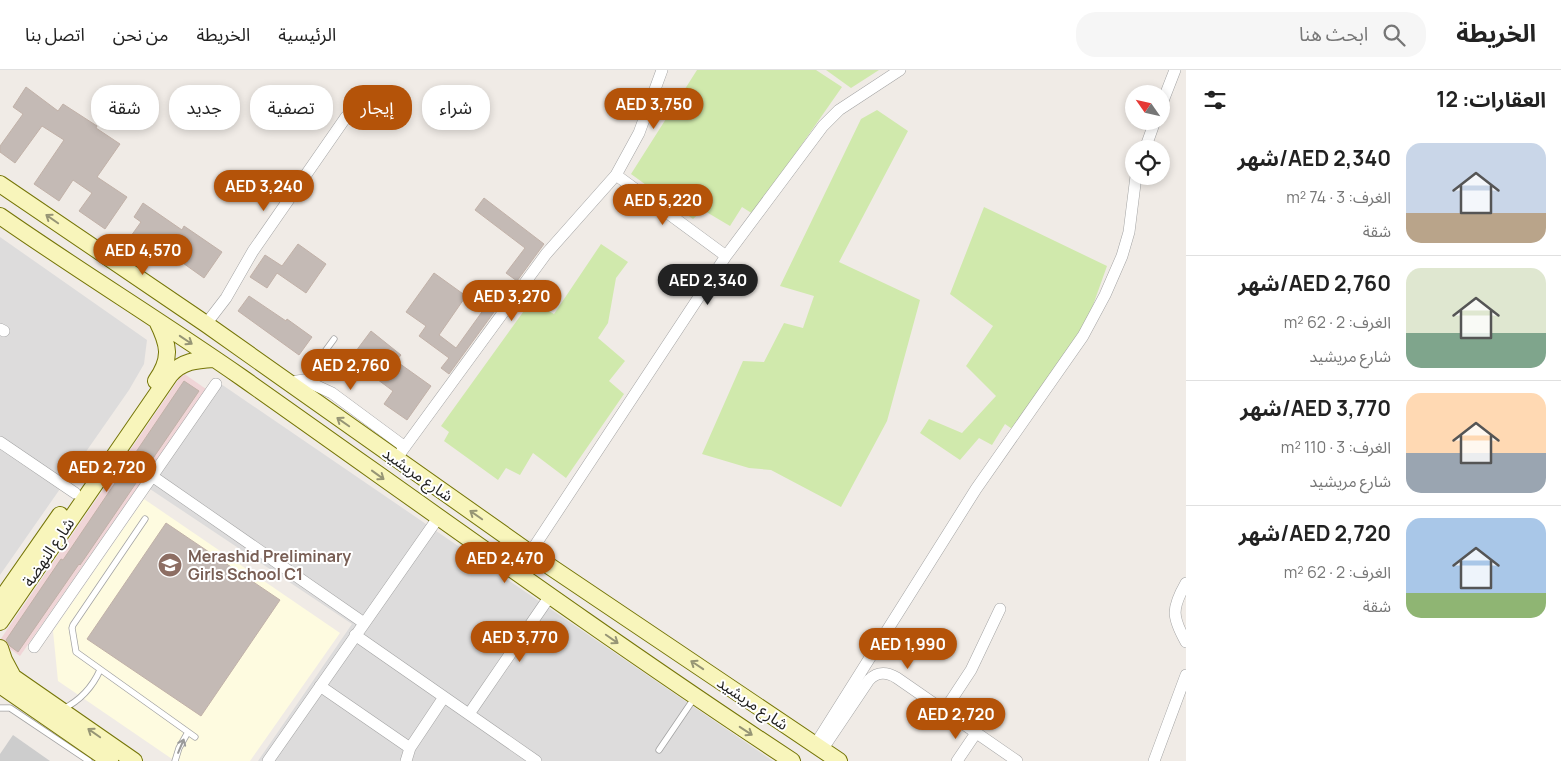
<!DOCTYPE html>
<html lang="ar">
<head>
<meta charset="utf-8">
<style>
	body { margin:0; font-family:Manrope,"Noto Sans Arabic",sans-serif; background:#f6f6f6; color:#222; direction:rtl; height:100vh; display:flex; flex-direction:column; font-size:19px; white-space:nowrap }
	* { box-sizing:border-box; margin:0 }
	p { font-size:16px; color:#767676 }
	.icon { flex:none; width:28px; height:28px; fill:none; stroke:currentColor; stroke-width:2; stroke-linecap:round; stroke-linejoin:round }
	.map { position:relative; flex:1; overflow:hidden; direction:ltr }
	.sheet { display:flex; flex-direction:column; background:#fff; width:375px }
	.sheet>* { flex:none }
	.hud { position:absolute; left:15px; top:15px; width:475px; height:45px; direction:rtl; display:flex; gap:10px }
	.needle { width:32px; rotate:304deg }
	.buttons { position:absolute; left:1125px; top:15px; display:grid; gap:10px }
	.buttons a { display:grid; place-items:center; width:45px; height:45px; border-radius:50%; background:#fff; box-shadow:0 2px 8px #0003; font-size:25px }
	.price { position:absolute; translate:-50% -42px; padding:0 11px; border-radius:18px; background:#b45309; color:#fff; font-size:16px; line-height:32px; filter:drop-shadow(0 1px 2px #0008) }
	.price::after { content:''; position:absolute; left:50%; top:30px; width:15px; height:11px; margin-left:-8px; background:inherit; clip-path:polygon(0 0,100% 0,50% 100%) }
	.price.on { background:#222; color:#fff }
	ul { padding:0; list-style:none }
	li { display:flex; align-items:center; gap:15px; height:125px; padding:0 15px }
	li+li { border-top:1px solid #e0e0e0 }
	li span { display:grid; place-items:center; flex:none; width:140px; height:100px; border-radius:15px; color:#555 }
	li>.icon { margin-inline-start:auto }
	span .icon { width:60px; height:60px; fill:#fffc; stroke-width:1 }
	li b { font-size:21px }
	h2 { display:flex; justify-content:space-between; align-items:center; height:60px; padding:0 15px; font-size:21px }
	.tag { padding:0 18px; border-radius:20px; background:#fff; box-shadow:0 2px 8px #0003; font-size:18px; line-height:45px }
	.tag.on { background:#b45309; color:#fff }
	header { display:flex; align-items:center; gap:30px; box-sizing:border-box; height:70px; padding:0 25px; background:#fff; border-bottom:1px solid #e0e0e0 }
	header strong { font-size:24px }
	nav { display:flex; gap:28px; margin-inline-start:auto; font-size:18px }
	.search { width:350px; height:45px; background:#f6f6f6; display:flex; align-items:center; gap:12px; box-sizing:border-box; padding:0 18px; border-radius:20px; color:#767676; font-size:19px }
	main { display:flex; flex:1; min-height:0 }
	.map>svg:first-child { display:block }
	.residential { fill:#dddcdc }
	.commercial { fill:#f0d5d7 }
	.education { fill:#fefbe0 }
	.religious { fill:#cdcdcd }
	.grass { fill:#d0e9ac }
	.building { fill:#c4bab5; stroke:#c1b1a8 }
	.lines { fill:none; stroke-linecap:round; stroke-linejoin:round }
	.lane-casing { stroke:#a3a3a3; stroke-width:7 }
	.street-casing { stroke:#a3a3a3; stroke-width:12 }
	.secondary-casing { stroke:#757507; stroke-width:18 }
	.lane { stroke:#fff; stroke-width:5.5 }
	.street { stroke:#fff; stroke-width:11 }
	.secondary { stroke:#f8f5bb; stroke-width:16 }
	.oneway { stroke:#969575 }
	.oneway2 { stroke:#9a9a9a }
	.labels { text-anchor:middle; stroke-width:4; stroke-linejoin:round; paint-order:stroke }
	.street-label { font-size:16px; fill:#1f1f1f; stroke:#fff }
	.education-label { font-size:16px; font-weight:bold; fill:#785e54; stroke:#fff; text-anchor:start }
</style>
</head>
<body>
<header>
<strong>الخريطة</strong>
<div class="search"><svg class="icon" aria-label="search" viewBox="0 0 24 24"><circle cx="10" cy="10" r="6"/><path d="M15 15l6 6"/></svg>ابحث هنا</div>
<nav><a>الرئيسية</a><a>الخريطة</a><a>من نحن</a><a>اتصل بنا</a></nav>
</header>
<main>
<section class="sheet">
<h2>العقارات: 12<svg class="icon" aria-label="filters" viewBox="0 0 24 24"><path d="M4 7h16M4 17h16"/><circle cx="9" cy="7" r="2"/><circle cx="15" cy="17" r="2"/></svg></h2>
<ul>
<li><span style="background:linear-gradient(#c9d6e8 70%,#b9a48a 0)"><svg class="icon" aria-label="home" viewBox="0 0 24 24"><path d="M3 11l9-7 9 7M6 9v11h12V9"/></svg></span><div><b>AED 2,340/شهر</b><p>الغرف: 3 · 74 m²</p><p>شقة</p></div></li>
<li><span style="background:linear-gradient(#dfe7d0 65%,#7fa58c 0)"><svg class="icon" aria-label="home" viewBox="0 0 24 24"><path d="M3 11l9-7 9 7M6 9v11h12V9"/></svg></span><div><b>AED 2,760/شهر</b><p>الغرف: 2 · 62 m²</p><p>شارع مريشيد</p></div></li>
<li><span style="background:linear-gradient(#ffd9b3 60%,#9aa5b1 0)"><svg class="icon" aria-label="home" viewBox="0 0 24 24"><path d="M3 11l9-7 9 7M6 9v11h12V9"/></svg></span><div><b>AED 3,770/شهر</b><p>الغرف: 3 · 110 m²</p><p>شارع مريشيد</p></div></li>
<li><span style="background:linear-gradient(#a9c7e8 75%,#8fb573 0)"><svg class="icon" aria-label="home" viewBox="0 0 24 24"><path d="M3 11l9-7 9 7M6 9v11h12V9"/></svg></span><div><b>AED 2,720/شهر</b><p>الغرف: 2 · 62 m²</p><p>شقة</p></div></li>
</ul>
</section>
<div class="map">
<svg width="1186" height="691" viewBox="0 0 1186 691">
	<rect width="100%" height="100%" fill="#f0ebe6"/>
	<path class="residential" d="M0,167l147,103 -3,24 -15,26 -129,185z
		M221,314l552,377h-515l94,-137 -202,-135z"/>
	<path class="commercial" d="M183,303l23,16 -186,267 -20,-14v-2z"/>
	<path class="education" d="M144,429l196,134 -90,128h-75l-117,-80 -5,-50z"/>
	<path class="religious" d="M13,665l37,26h-50v-7z"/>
	<path class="grass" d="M697,0h119l26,17 -89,127 -11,-7 -12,19 -27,-16 -10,9 -62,-45z
		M826,0h53l-28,18z
		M877,40l31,21 -69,131 81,38 -33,121 -46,86 -70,-37 -22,-2 -47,-14 41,-93 21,1 20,-39 19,5 11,-32 -34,-10 81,-167z
		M984,137l123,59 -20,56 -72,109 -10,-7 -13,21 -13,-7 -19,22 -40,-27 9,-14 33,14 34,-37 -30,-30 27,-40 -43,-32z
		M601,174l27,18 -12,16 -8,45 -10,15 27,23 -16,20 15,13 -58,84 -33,-25 -13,22 -14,-7 -8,12 -54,-39 5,-9 -8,-6 90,-125 23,13z"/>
	<path class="building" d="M26,17l32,24 5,-7 34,22 -1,2 24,16 -23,33 30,20 -22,32 -26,-18 13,-18 -19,-13 -14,21 -25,-17 30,-44 -22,-14 -27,37 -15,-11v-6l23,-32 -10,-7z
		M484,128l60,46 -27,37 -11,-8 19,-25 -50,-38z
		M143,133l39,27 2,-4 38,26 -18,26 -45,-32 -4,6 -24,-16 10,-14 -7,-5z
		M298,174l28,20 -20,29 -29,-20 -10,15 -17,-11 15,-22 17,11z
		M434,203l32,23 -27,39 17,13 41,-57 8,6 -56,77 -8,-6 8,-10 -30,-22 7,-10 -20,-14z
		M249,226l37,25 1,-2 25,18 -13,18 -61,-44z
		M371,261l30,24 -5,6 35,25 -24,34 -23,-16 9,-13 -43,-32z
		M184,311l15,10 -119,174 -1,-1 -61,88 -8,-6 -4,-6 55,-81 2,1z
		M166,453l114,77 -79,116 -114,-77z"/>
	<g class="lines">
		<defs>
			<path id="lane" d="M304,310l30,-41
				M145,449l-72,106 -1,3 4,24 119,85
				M0,638h10l6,4 73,49
				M63,639c18,-9 29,-21 37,-39
				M659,680l36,-53
				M175,691l4,-13 9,-16"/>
			<path id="street" d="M1161,36l14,-36
				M1145,79l10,-28
				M616,105l110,81
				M206,254l20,-26 27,-47 93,-134
				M0,259l4,2
				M289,315l8,-4 7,-1 28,13 73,54
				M0,372l75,51
				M396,389l150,-205 70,-79 23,-42 23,-63
				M152,406l212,147
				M530,483l196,-297 97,-130 16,-16 61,-40
				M1186,513c-15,26 -14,34 0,59
				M355,565l181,126
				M34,577l182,-263
				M320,616l90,62
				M944,641l27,-41 29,-61
				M469,644l81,-118
				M815,675l161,-256 107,-153 22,-41 17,-39 7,-24 7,-56
				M822,680l47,-70c9,-9 18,-8 28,-2l120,83
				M268,691l170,-243
				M406,691l4,-13 34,-51
				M957,691l19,-28
				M1154,691l32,-86"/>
			<path id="secondary" d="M0,114l206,140 324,229 309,208
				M0,146c79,55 162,106 241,161 183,129 364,261 551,384
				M156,311c16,-23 13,-36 1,-60
				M0,531l60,-86
				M0,552l170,-247c12,-14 26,-15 44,-16
				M0,578l4,12 8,15
				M0,598l134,93
				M0,615l110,76"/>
		</defs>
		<use href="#lane" class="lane-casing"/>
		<use href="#street" class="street-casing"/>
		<use href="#secondary" class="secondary-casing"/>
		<use href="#lane" class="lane"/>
		<use href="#street" class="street"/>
		<use href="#secondary" class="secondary"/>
	</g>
	<defs><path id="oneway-shaft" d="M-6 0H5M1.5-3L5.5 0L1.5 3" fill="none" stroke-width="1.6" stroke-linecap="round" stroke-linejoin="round" transform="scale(1.25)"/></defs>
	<g class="oneway">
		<use href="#oneway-shaft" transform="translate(52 149) rotate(-145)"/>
		<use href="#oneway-shaft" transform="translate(186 270) rotate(34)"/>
		<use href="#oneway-shaft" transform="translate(343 352) rotate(-145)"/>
		<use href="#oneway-shaft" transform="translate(378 405) rotate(36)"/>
		<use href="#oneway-shaft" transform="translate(476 445) rotate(-145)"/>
		<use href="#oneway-shaft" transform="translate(612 569) rotate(35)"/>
		<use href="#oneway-shaft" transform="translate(697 595) rotate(-146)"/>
		<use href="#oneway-shaft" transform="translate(746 661) rotate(33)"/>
		<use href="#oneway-shaft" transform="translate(94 663) rotate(-145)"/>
	</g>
	<use class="oneway2" href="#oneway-shaft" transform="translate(181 676) rotate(-67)"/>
	<defs>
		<symbol id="school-disc" viewBox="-11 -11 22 22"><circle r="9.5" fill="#8d6e63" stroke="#fff"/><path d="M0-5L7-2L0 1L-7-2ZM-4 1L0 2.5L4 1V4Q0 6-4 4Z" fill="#fff"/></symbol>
	</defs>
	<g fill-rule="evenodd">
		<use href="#school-disc" x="156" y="481" width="28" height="28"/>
	</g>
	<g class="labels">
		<g class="street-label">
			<text transform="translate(418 404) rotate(35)" y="6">شارع مريشيد</text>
			<text transform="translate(48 482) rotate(-56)" y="6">شارع النهضة</text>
			<text transform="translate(753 633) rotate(34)" y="6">شارع مريشيد</text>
		</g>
		<g class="education-label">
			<text x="188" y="492">Merashid Preliminary<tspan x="188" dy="18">Girls School C1</tspan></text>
		</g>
	</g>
</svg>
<div class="buttons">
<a><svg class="needle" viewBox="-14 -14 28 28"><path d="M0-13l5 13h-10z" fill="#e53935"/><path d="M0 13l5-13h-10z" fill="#767676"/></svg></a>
<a><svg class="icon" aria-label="locate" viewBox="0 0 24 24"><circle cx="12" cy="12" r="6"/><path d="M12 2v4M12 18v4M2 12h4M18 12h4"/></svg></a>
</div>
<b class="price" style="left:654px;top:60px">AED 3,750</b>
<b class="price" style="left:264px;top:142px">AED 3,240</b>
<b class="price" style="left:663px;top:156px">AED 5,220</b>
<b class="price" style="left:143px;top:206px">AED 4,570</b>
<b class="price on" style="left:708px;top:236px">AED 2,340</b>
<b class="price" style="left:512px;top:252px">AED 3,270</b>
<b class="price" style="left:351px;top:321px">AED 2,760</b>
<b class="price" style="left:107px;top:423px">AED 2,720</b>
<b class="price" style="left:505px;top:514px">AED 2,470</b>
<b class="price" style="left:520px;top:593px">AED 3,770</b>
<b class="price" style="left:908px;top:600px">AED 1,990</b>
<b class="price" style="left:956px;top:670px">AED 2,720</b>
<div class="hud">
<a class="tag">شراء</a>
<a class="tag on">إيجار</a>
<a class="tag">تصفية</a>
<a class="tag">جديد</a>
<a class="tag">شقة</a>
</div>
</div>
</main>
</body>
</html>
